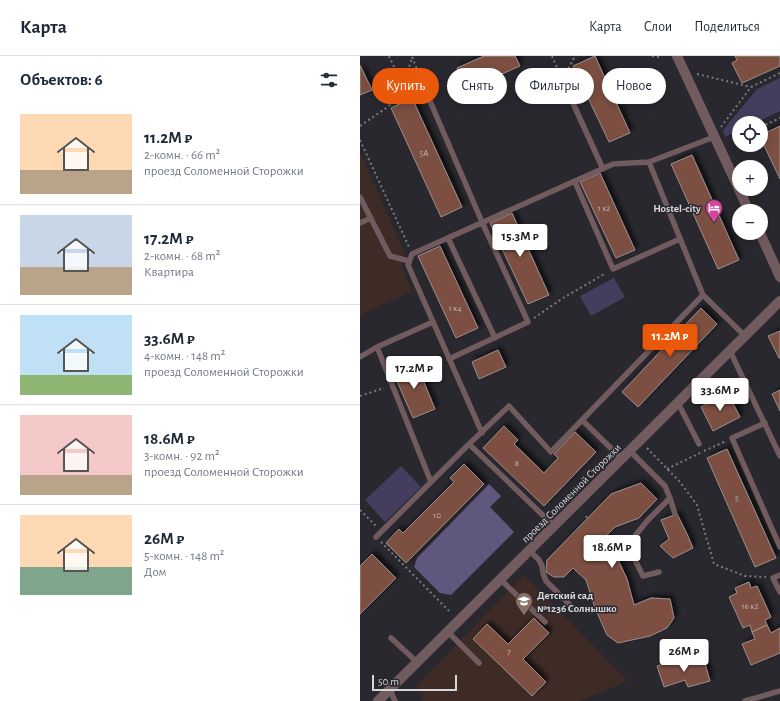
<!DOCTYPE html>
<html lang="ru">
<head>
<meta charset="utf-8">
<style>
	body { margin:0; font-family:"Alegreya Sans",sans-serif; background:#f6f6f7; color:#1f2937; height:100vh; display:flex; flex-direction:column; font-size:15px; white-space:nowrap }
	* { box-sizing:border-box; margin:0 }
	p { font-size:13px; color:#747a83 }
	.icon { flex:none; width:22px; height:22px; fill:none; stroke:currentColor; stroke-width:2; stroke-linecap:round; stroke-linejoin:round }
	.map { position:relative; flex:1; overflow:hidden }
	.details { display:flex; flex-direction:column; background:#fff; width:360px }
	.details>* { flex:none }
	.guide { position:absolute; left:12px; top:12px; width:348px; height:36px; display:flex; gap:8px }
	.tools { position:absolute; left:372px; top:60px; display:grid; gap:8px }
	.tools a { display:grid; place-items:center; width:36px; height:36px; border-radius:50%; background:#fff; box-shadow:0 2px 10px #0003; font-size:20px }
	.scale { position:absolute; left:12px; bottom:10px; width:85px; box-sizing:border-box; padding-left:4px; border:2px solid #d7d6da; border-top:0; font-size:11px; line-height:14px; white-space:nowrap; color:#d7d6da; -webkit-text-stroke:3px #29282f; paint-order:stroke }
	.price { position:absolute; translate:-50% -34px; padding:0 9px; border-radius:4px; background:#fff; color:#222; font-size:13px; line-height:26px; filter:drop-shadow(0 1px 2px #0008) }
	.price::after { content:''; position:absolute; left:50%; top:24px; width:12px; height:9px; margin-left:-6px; background:inherit; clip-path:polygon(0 0,100% 0,50% 100%) }
	.price.active { background:#ea580c; color:#fff }
	ul { padding:0; list-style:none }
	li { display:flex; align-items:center; gap:12px; height:100px; padding:0 20px }
	li+li { border-top:1px solid #e0e1e3 }
	li span { display:grid; place-items:center; flex:none; width:112px; height:80px; border-radius:0px; color:#555 }
	li>.icon { margin-inline-start:auto }
	span .icon { width:48px; height:48px; fill:#fffc; stroke-width:1 }
	li b { font-size:17px }
	h2 { display:flex; justify-content:space-between; align-items:center; height:48px; padding:0 20px; font-size:17px }
	.tag { padding:0 14px; border-radius:18px; background:#fff; box-shadow:0 2px 10px #0003; font-size:14px; line-height:36px }
	.tag.active { background:#ea580c; color:#fff }
	header { display:flex; align-items:center; gap:24px; box-sizing:border-box; height:56px; padding:0 20px; background:#fff; border-bottom:1px solid #e0e1e3 }
	header strong { font-size:19px }
	nav { display:flex; gap:22px; margin-inline-start:auto; font-size:14px }
	main { display:flex; flex:1; min-height:0 }
	.map>svg:first-child { display:block }
	.education { fill:#3e2b25 }
	.green { fill:#453d5e }
	.forest { fill:#60577e }
	.building { fill:#7c5043; stroke:#998f8c; filter:url(#shadow) }
	.lines { fill:none; stroke-linecap:round; stroke-linejoin:round }
	.path { stroke:#7b7a80; stroke-width:2; stroke-dasharray:2 3; stroke-linecap:butt }
	.service { stroke:#715b5e; stroke-width:5.5 }
	.minor { stroke:#715b5e; stroke-width:10 }
	.labels { text-anchor:middle; stroke-width:3; stroke-linejoin:round; paint-order:stroke }
	.number-label { font-size:9px; fill:#c0b4b4 }
	.poi-label { font-size:11px; font-weight:bold; fill:#d7d6da; stroke:#29282f; text-anchor:end }
	.street-label { font-size:11px; fill:#d7d6da; stroke:#29282f }
</style>
</head>
<body>
<header>
<strong>Карта</strong>
<nav><a>Карта</a><a>Слои</a><a>Поделиться</a></nav>
</header>
<main>
<section class="details">
<h2>Объектов: 6<svg class="icon" aria-label="filters" viewBox="0 0 24 24"><path d="M4 7h16M4 17h16"/><circle cx="9" cy="7" r="2"/><circle cx="15" cy="17" r="2"/></svg></h2>
<ul>
<li><span style="background:linear-gradient(#ffd9b3 70%,#b9a48a 0)"><svg class="icon" aria-label="home" viewBox="0 0 24 24"><path d="M3 11l9-7 9 7M6 9v11h12V9"/></svg></span><div><b>11.2M ₽</b><p>2-комн. · 66 m²</p><p>проезд Соломенной Сторожки</p></div></li>
<li><span style="background:linear-gradient(#c9d6e8 65%,#b9a48a 0)"><svg class="icon" aria-label="home" viewBox="0 0 24 24"><path d="M3 11l9-7 9 7M6 9v11h12V9"/></svg></span><div><b>17.2M ₽</b><p>2-комн. · 68 m²</p><p>Квартира</p></div></li>
<li><span style="background:linear-gradient(#bfe0f5 75%,#8fb573 0)"><svg class="icon" aria-label="home" viewBox="0 0 24 24"><path d="M3 11l9-7 9 7M6 9v11h12V9"/></svg></span><div><b>33.6M ₽</b><p>4-комн. · 148 m²</p><p>проезд Соломенной Сторожки</p></div></li>
<li><span style="background:linear-gradient(#f6c9c9 75%,#b9a48a 0)"><svg class="icon" aria-label="home" viewBox="0 0 24 24"><path d="M3 11l9-7 9 7M6 9v11h12V9"/></svg></span><div><b>18.6M ₽</b><p>3-комн. · 92 m²</p><p>проезд Соломенной Сторожки</p></div></li>
<li><span style="background:linear-gradient(#ffd9b3 65%,#7fa58c 0)"><svg class="icon" aria-label="home" viewBox="0 0 24 24"><path d="M3 11l9-7 9 7M6 9v11h12V9"/></svg></span><div><b>26M ₽</b><p>5-комн. · 148 m²</p><p>Дом</p></div></li>
</ul>
</section>
<div class="map">
<svg width="420" height="645" viewBox="0 0 420 645">
	<defs>
		<filter id="shadow"><feDropShadow dx="3.5" dy="-3.5" stdDeviation="2" flood-color="#0009"/></filter>
	</defs>
	<rect width="100%" height="100%" fill="#29282f"/>
	<path class="education" d="M0,96l45,102 -4,12 11,25 -52,24z
		M164,519l104,106 -49,20h-156l-6,-16z"/>
	<path class="green" d="M420,22v33l-25,12h-16v7l-14,7 -2,-7 34,-41z
		M254,222l11,19 -34,19 -11,-20z
		M41,410l20,21 -36,35 -20,-22z"/>
	<path class="forest" d="M129,428l12,12 -11,11 24,25 -63,63 -11,-2 -26,-26 3,-9z"/>
	<path class="building" d="M124,0h31l5,10 -54,24 -9,-22z
		M235,0l35,77 -21,9 -36,-76z
		M375,0h45v10l-38,17 -10,-20 5,-3z
		M0,9l12,25 -12,5z
		M52,42l50,109 -21,10 -50,-109z
		M420,70v53l-19,-40v-4z
		M332,99l47,105 -21,9 -47,-105z
		M240,117l35,77 -19,8 -36,-76z
		M152,157l37,82 -21,9 -38,-81z
		M80,190l38,82 -22,10 -38,-82z
		M341,252l16,16 -79,83 -16,-15z
		M420,275v27h-1l-11,-22z
		M138,294l8,17 -27,12 -7,-17z
		M56,307l19,46 -22,9 -20,-46z
		M420,334v21l-8,-17z
		M368,338l12,23 -27,14 -12,-24z
		M144,370l14,14 -4,4 30,29 14,-15 -4,-4 21,-22 21,20 -52,54 -61,-58z
		M367,393l49,109 -21,9 -48,-109z
		M104,408l20,20 -78,79 -20,-20 13,-14 4,4 51,-51 -4,-4z
		M281,427l16,16 -18,19 -24,9 -11,11 8,9 15,32 7,26 17,-7 19,1 4,19 -7,10 -17,8 -32,7 -11,-8 -12,-27 -9,-28 -13,-12 -9,9h-10l-8,-5 1,-12 64,-66z
		M317,458l10,20 6,14 -20,10 -13,-12 9,-7 -8,-19z
		M12,498l24,24 -36,36v-48z
		M389,526l2,6 6,-2 14,31 -6,3 2,5 -15,7 -2,-7 -7,3 -14,-31 8,-4 -2,-5z
		M174,562l15,15 -26,26 23,23 -14,14 -59,-57 14,-15 21,20z
		M407,569l4,8 9,-5v25l-29,12 -9,-21 13,-5 -3,-7z
		M321,603l2,7 21,-6 6,21 -22,6 -3,-7 -21,7 -7,-21z"/>
	<g class="lines">
		<path class="path" d="M29,0l14,30 20,12
			M192,0l7,16
			M292,0l7,1
			M52,1l15,37
			M206,17l9,-17
			M337,18l54,13
			M0,70l29,-20 14,-20 9,-28
			M361,71l30,-40 29,-14
			M401,71l19,-9
			M0,84l49,107
			M375,165l4,-2
			M174,262l29,-20 43,-25
			M0,340l24,-8
			M287,392l33,34 17,23 17,59 31,12 21,1
			M344,395l22,-10
			M307,413l33,-16
			M0,454l16,16
			M226,460l1,2
			M246,480l7,7
			M21,486l68,69"/>
		<path class="service" d="M202,23l41,90
			M70,45l52,121 46,100 -79,37
			M215,126l38,87 67,-30
			M0,141l30,59 19,5
			M0,167l11,-5
			M88,182l47,100
			M343,239l-54,-133 65,-25
			M370,295l50,105
			M0,301l17,-10
			M318,347l21,41
			M222,364l121,-125 42,41
			M405,367l-33,15 48,109
			M122,377l-74,-168 4,-11 201,-90 36,-2
			M109,388l40,-38 42,46 31,-32 40,39
			M270,395l35,35 5,12 -23,23 -16,20 4,19 8,16 16,-4
			M71,426l-54,-135 56,-25
			M310,442l5,16
			M16,481l93,-93 85,82
			M170,495l9,9 3,6 1,7 3,8 28,28
			M420,519l-7,3 7,14
			M141,524l44,42
			M88,576l31,31
			M31,582l26,24
			M30,634l5,11
			M385,645l35,-10"/>
		<path class="minor" d="M317,0l72,155
			M400,177l20,44
			M18,645l402,-400"/>
	</g>
	<defs>
		<symbol id="hotel-pin" viewBox="-11 -11 22 30"><path d="M0 17L-7.5 6A9.5 9.5 0 1 1 7.5 6Z" fill="#d1479c" stroke="#29282f"/><path d="M-6-4.5h1.5V1H6V5H4.5V3h-9V5H-6ZM-4 0a1.8 1.8 0 1 1 3.6 0ZM.5 0V-2.5h3Q6-2.5 6 0Z" fill="#fff"/></symbol>
		<symbol id="school-pin" viewBox="-11 -11 22 30"><path d="M0 17L-7.5 6A9.5 9.5 0 1 1 7.5 6Z" fill="#8d6e63" stroke="#29282f"/><path d="M0-5L7-2L0 1L-7-2ZM-4 1L0 2.5L4 1V4Q0 6-4 4Z" fill="#fff"/></symbol>
	</defs>
	<g fill-rule="evenodd">
		<use href="#hotel-pin" x="344" y="142" width="20" height="27"/>
		<use href="#school-pin" x="154" y="535" width="20" height="27"/>
	</g>
	<g class="labels">
		<g class="number-label">
			<text x="64" y="100">5А</text>
			<text x="244" y="155">1 к2</text>
			<text x="95" y="255">1 к4</text>
			<text x="157" y="410">8</text>
			<text x="377" y="445">5</text>
			<text x="77" y="462">10</text>
			<text x="390" y="553">16 к2</text>
			<text x="149" y="599">7</text>
		</g>
		<g class="poi-label">
			<text x="341" y="156">Hostel-city</text>
			<text x="177" y="543" text-anchor="start">Детский сад<tspan x="177" dy="13">№1236 Солнышко</tspan></text>
		</g>
		<g class="street-label">
			<text transform="translate(211 437) rotate(-45)" y="4">проезд Соломенной Сторожки</text>
		</g>
	</g>
</svg>
<div class="tools">
<a><svg class="icon" aria-label="locate" viewBox="0 0 24 24"><circle cx="12" cy="12" r="6"/><path d="M12 2v4M12 18v4M2 12h4M18 12h4"/></svg></a>
<a>+</a>
<a>−</a>
</div>
<div class="scale">50 m</div>
<b class="price" style="left:160px;top:202px">15.3M ₽</b>
<b class="price active" style="left:310px;top:302px">11.2M ₽</b>
<b class="price" style="left:54px;top:334px">17.2M ₽</b>
<b class="price" style="left:360px;top:356px">33.6M ₽</b>
<b class="price" style="left:252px;top:513px">18.6M ₽</b>
<b class="price" style="left:324px;top:617px">26M ₽</b>
<div class="guide">
<a class="tag active">Купить</a>
<a class="tag">Снять</a>
<a class="tag">Фильтры</a>
<a class="tag">Новое</a>
</div>
</div>
</main>
</body>
</html>
